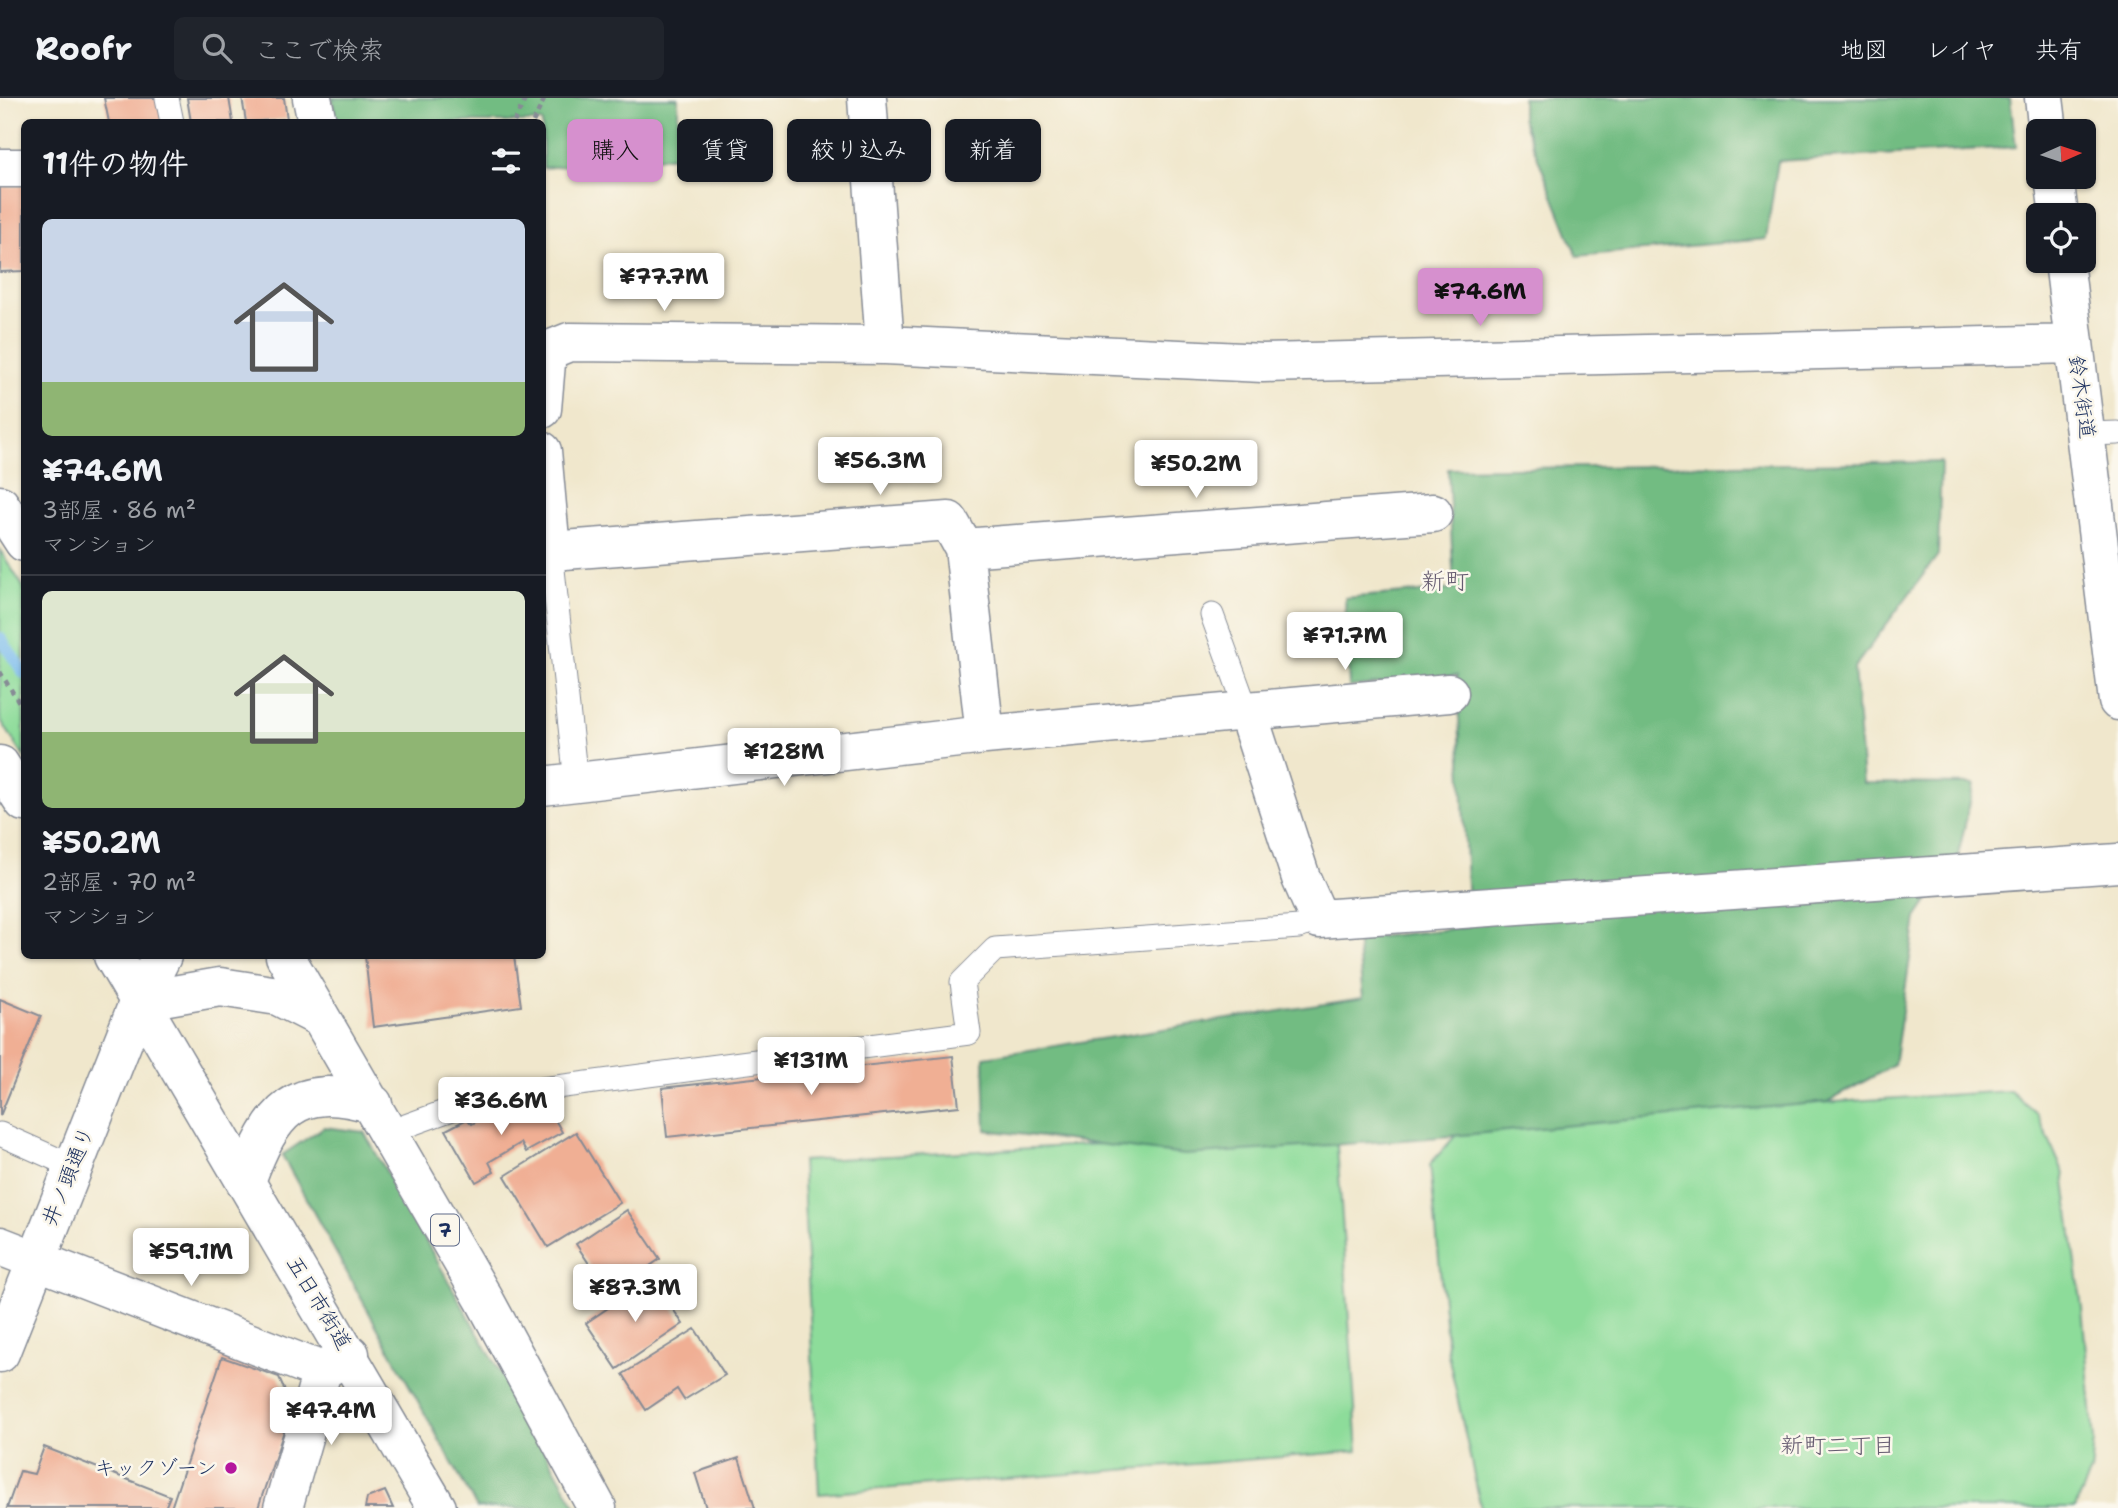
<!DOCTYPE html>
<html lang="ja">
<head>
<meta charset="utf-8">
<style>
	body { margin:0; font-family:"Shantell Sans","Klee One",sans-serif; background:#20242c; color:#f1f3f6; height:100vh; display:flex; flex-direction:column; font-size:26px; white-space:nowrap }
	* { box-sizing:border-box; margin:0 }
	p { font-size:23px; color:#9ea1a6 }
	.icon { flex:none; width:38px; height:38px; fill:none; stroke:currentColor; stroke-width:2; stroke-linecap:round; stroke-linejoin:round }
	.map { position:relative; flex:1; overflow:hidden }
	.drawer { position:absolute; left:21px; top:21px; width:525px; height:840px; display:flex; flex-direction:column; background:#171b24; border-radius:10px; box-shadow:0 2px 5px #0004 }
	.drawer>* { flex:none }
	.guide { position:absolute; left:567px; top:21px; width:665px; height:63px; display:flex; gap:14px }
	.needle { width:46px; rotate:87deg }
	.buttons { position:absolute; left:2026px; top:21px; display:grid; gap:14px }
	.buttons a { display:grid; place-items:center; width:70px; height:70px; border-radius:10px; background:#171b24; box-shadow:0 2px 5px #0004; font-size:35px }
	.price { position:absolute; translate:-50% -60px; padding:0 16px; border-radius:7px; background:#fff; color:#222; font-size:23px; line-height:46px; filter:drop-shadow(0 2px 4px #0008) }
	.price::after { content:''; position:absolute; left:50%; top:42px; width:21px; height:16px; margin-left:-10px; background:inherit; clip-path:polygon(0 0,100% 0,50% 100%) }
	.price.current { background:#d690ce; color:#111 }
	ul { padding:0; list-style:none }
	li { display:grid; align-content:center; gap:14px; height:371px; padding:0 21px }
	li+li { border-top:2px solid #363941 }
	li span { display:grid; place-items:center; height:217px; border-radius:10px; color:#555 }
	li>.icon { margin-inline-start:auto }
	span .icon { width:126px; height:126px; fill:#fffc; stroke-width:1 }
	li b { font-size:30px }
	h2 { display:flex; justify-content:space-between; align-items:center; height:84px; padding:0 21px; font-size:30px }
	.pill { padding:0 24px; border-radius:10px; background:#171b24; box-shadow:0 2px 5px #0004; font-size:24px; line-height:63px }
	.pill.current { background:#d690ce; color:#111 }
	header { display:flex; align-items:center; gap:42px; box-sizing:border-box; height:98px; padding:0 35px; background:#171b24; border-bottom:2px solid #363941 }
	header strong { font-size:33px }
	nav { display:flex; gap:38px; margin-inline-start:auto; font-size:24px }
	.search { width:490px; height:63px; background:#20242c; display:flex; align-items:center; gap:18px; box-sizing:border-box; padding:0 24px; border-radius:10px; color:#9ea1a6; font-size:26px }
	.map>svg:first-child { display:block }
	.green { fill:#8ddc9a; stroke:#54867c; stroke-width:2 }
	.forest { fill:#72bc82; stroke:#467670; stroke-width:2 }
	.lines { fill:none; stroke-linecap:round; stroke-linejoin:round }
	.stream { stroke:#78bbee; stroke-width:12 }
	.building { fill:#f0af94 }
	.lane-casing { stroke:#868b95; stroke-width:25 }
	.street-casing { stroke:#868b95; stroke-width:41 }
	.primary-casing { stroke:#868b95; stroke-width:41 }
	.path { stroke:#868b95; stroke-width:4.5; stroke-dasharray:5 5; stroke-linecap:butt }
	.lane { stroke:#fff; stroke-width:23 }
	.street { stroke:#fff; stroke-width:38 }
	.primary { stroke:#fff; stroke-width:38 }
	.poi-dot { fill:#b5179e; stroke:#fbf7ec; stroke-width:2.5 }
	.labels { text-anchor:middle; stroke-width:5; stroke-linejoin:round; paint-order:stroke }
	.shield { fill:#fbf7ec; stroke:#5e6b89; stroke-width:2 }
	.shield-label { font-size:19px; font-weight:bold; fill:#1b2f5e }
	.street-label { font-size:21px; fill:#1b2f5e; stroke:#fbf7ec }
	.poi-label { font-size:21px; fill:#1b2f5e; stroke:#fbf7ec; text-anchor:end }
	.neighbourhood-label { font-size:23px; fill:#665c71; stroke:#fbf7ec }
	.quarter-label { font-size:24px; fill:#665c71; stroke:#fbf7ec }
</style>
</head>
<body>
<header>
<strong>Roofr</strong>
<div class="search"><svg class="icon" aria-label="search" viewBox="0 0 24 24"><circle cx="10" cy="10" r="6"/><path d="M15 15l6 6"/></svg>ここで検索</div>
<nav><a>地図</a><a>レイヤ</a><a>共有</a></nav>
</header>
<div class="map">
<svg width="2118" height="1410" viewBox="0 0 2118 1410">
	<rect width="100%" height="100%" fill="#fbf7ec"/>
	<filter id="ink" filterUnits="userSpaceOnUse"><feTurbulence type="fractalNoise" baseFrequency=".0143" numOctaves="2"/><feDisplacementMap in="SourceGraphic" scale="14" xChannelSelector="R" yChannelSelector="G"/><feConvolveMatrix kernelMatrix="1 2 1 2 8 2 1 2 1" color-interpolation-filters="sRGB"/></filter>
	<filter id="wash" filterUnits="userSpaceOnUse"><feTurbulence type="fractalNoise" baseFrequency=".00686" numOctaves="4" result="noise"/><feDisplacementMap in="SourceGraphic" scale="28" xChannelSelector="R" yChannelSelector="G"/><feGaussianBlur stdDeviation="1.57" result="paint"/><feColorMatrix in="noise" values="0 0 0 0 0 0 0 0 0 0 0 0 0 0 0 0 0 1.4 0 .05"/><feComposite in="paint" operator="in"/></filter>
	<g filter="url(#wash)">
		<rect width="100%" height="100%" fill="#f0e7cc"/>
		<path class="green" d="M0,452l24,38v169l-24,-38z
			M2010,993l28,24 26,59 18,134 12,133 -3,31 -16,36h-594l-33,-154 -18,-190 35,-39z
			M1336,1033l22,320 -539,43 -17,-333z"/>
		<path class="forest" d="M332,0h346v58l-135,12 -1,-46h-206z
			M1522,0h488l6,49 -238,14 -12,78 -189,17 -55,-138z
			M1941,364l-3,93 -84,113 9,115 111,1 -16,72 -42,62 -22,147 -67,37 -409,37 -233,16 -199,-25 -2,-73 379,-59 -6,-59 112,-12 -12,-252 -108,12 -4,-89 109,-9 -6,-120z
			M324,1029l40,5 213,376h-100l-195,-353z"/>
		<g class="lines">
			<path class="stream" d="M0,540l24,35"/>
		</g>
		<g id="blocks">
			<path class="building" d="M104,0h56l5,24h-56z
				M187,0h42l4,24h-42z
				M242,0h42l3,21 -41,3z
				M24,88v85l-24,1v-85z
				M365,858h149l7,50 -148,21z
				M0,901l41,17 -41,100z
				M953,958l6,50 -292,31 -5,-49z
				M545,1004l17,30 -36,20 -5,-9 -32,19 5,10 -18,10 -30,-52 21,-11 5,5 17,-10 2,5 15,-8 6,9z
				M576,1034l44,71 -72,44 -43,-71z
				M627,1112l33,49 -51,35 -33,-50z
				M652,1180l31,46 -66,45 -31,-46z
				M695,1231l30,46 -41,25 -7,-11 -31,21 -23,-36z
				M222,1259l57,20 13,30 -34,101h-87z
				M44,1349l126,49 -5,12h-158l13,-37 14,3z
				M739,1360l16,50h-49l-11,-35z
				M385,1393l8,17h-28l2,-10z"/>
		</g>
	</g>
	<g filter="url(#ink)">
		<use href="#blocks" fill-opacity="0" stroke="#868b95" stroke-width="2"/>
		<g class="lines">
			<defs>
				<path id="lane" d="M167,0l5,24
					M2087,336l31,-1
					M551,453l25,231
					M1212,517l35,96
					M389,1034l99,-36 481,-63 -7,-51 33,-33 304,-22 20,-8
					M0,1036l72,32"/>
				<path id="street" d="M312,0l5,24
					M867,0l18,247
					M2044,0l4,33
					M0,70h24
					M2054,79l5,38
					M2064,163l54,440
					M542,311l5,-58 22,-9 316,3 378,18 811,-19
					M542,353l9,100 398,-30 15,27 21,187
					M964,450l469,-35
					M1247,613l202,-18
					M542,688l443,-51 262,-24 54,167 18,41 799,-56
					M0,1148l322,125 28,-17
					M283,1410l39,-137"/>
				<path id="primary" d="M0,407l24,37
					M0,667l24,37
					M113,858l324,552
					M285,858l199,343 113,209
					M139,903l81,-14 58,9 43,22
					M246,1083c26,-69 48,-101 127,-77
					M0,1255l139,-352 23,-45"/>
			</defs>
			<use href="#lane" class="lane-casing"/>
			<use href="#street" class="street-casing"/>
			<use href="#primary" class="primary-casing"/>
			<path class="path" d="M514,24l12,-24
				M533,24l12,-24
				M0,574l24,38"/>
			<use href="#lane" class="lane"/>
			<use href="#street" class="street"/>
			<use href="#primary" class="primary"/>
		</g>
	</g>
	<circle class="poi-dot" cx="231" cy="1370" r="7"/>
	<g class="labels">
		<rect class="shield" x="431" y="1116.5" width="28" height="31" rx="5"/>
		<g class="shield-label">
			<text x="445" y="1139">7</text>
		</g>
		<g class="street-label">
			<text transform="translate(2082 299) rotate(82)" y="7">鈴木街道</text>
			<text transform="translate(68 1078) rotate(-68)" y="7">井ノ頭通り</text>
			<text transform="translate(319 1205) rotate(59)" y="7">五日市街道</text>
		</g>
		<g class="poi-label">
			<text x="217" y="1377">キックゾーン</text>
		</g>
		<g class="neighbourhood-label">
			<text x="1838" y="1355">新町二丁目</text>
		</g>
		<g class="quarter-label">
			<text x="1445" y="491">新町</text>
		</g>
	</g>
</svg>
<div class="buttons">
<a><svg class="needle" viewBox="-14 -14 28 28"><path d="M0-13l5 13h-10z" fill="#e53935"/><path d="M0 13l5-13h-10z" fill="#9ea1a6"/></svg></a>
<a><svg class="icon" aria-label="locate" viewBox="0 0 24 24"><circle cx="12" cy="12" r="6"/><path d="M12 2v4M12 18v4M2 12h4M18 12h4"/></svg></a>
</div>
<b class="price" style="left:664px;top:215px">¥77.7M</b>
<b class="price current" style="left:1480px;top:230px">¥74.6M</b>
<b class="price" style="left:880px;top:399px">¥56.3M</b>
<b class="price" style="left:1196px;top:402px">¥50.2M</b>
<b class="price" style="left:1345px;top:574px">¥71.7M</b>
<b class="price" style="left:784px;top:690px">¥128M</b>
<b class="price" style="left:811px;top:999px">¥131M</b>
<b class="price" style="left:501px;top:1039px">¥36.6M</b>
<b class="price" style="left:191px;top:1190px">¥59.1M</b>
<b class="price" style="left:635px;top:1226px">¥87.3M</b>
<b class="price" style="left:331px;top:1349px">¥47.4M</b>
<div class="guide">
<a class="pill current">購入</a>
<a class="pill">賃貸</a>
<a class="pill">絞り込み</a>
<a class="pill">新着</a>
</div>
<section class="drawer">
<h2>11件の物件<svg class="icon" aria-label="filters" viewBox="0 0 24 24"><path d="M4 7h16M4 17h16"/><circle cx="9" cy="7" r="2"/><circle cx="15" cy="17" r="2"/></svg></h2>
<ul>
<li><span style="background:linear-gradient(#c9d6e8 75%,#8fb573 0)"><svg class="icon" aria-label="home" viewBox="0 0 24 24"><path d="M3 11l9-7 9 7M6 9v11h12V9"/></svg></span><div><b>¥74.6M</b><p>3部屋 · 86 m²</p><p>マンション</p></div></li>
<li><span style="background:linear-gradient(#dfe7d0 65%,#8fb573 0)"><svg class="icon" aria-label="home" viewBox="0 0 24 24"><path d="M3 11l9-7 9 7M6 9v11h12V9"/></svg></span><div><b>¥50.2M</b><p>2部屋 · 70 m²</p><p>マンション</p></div></li>
</ul>
</section>
</div>
</body>
</html>
